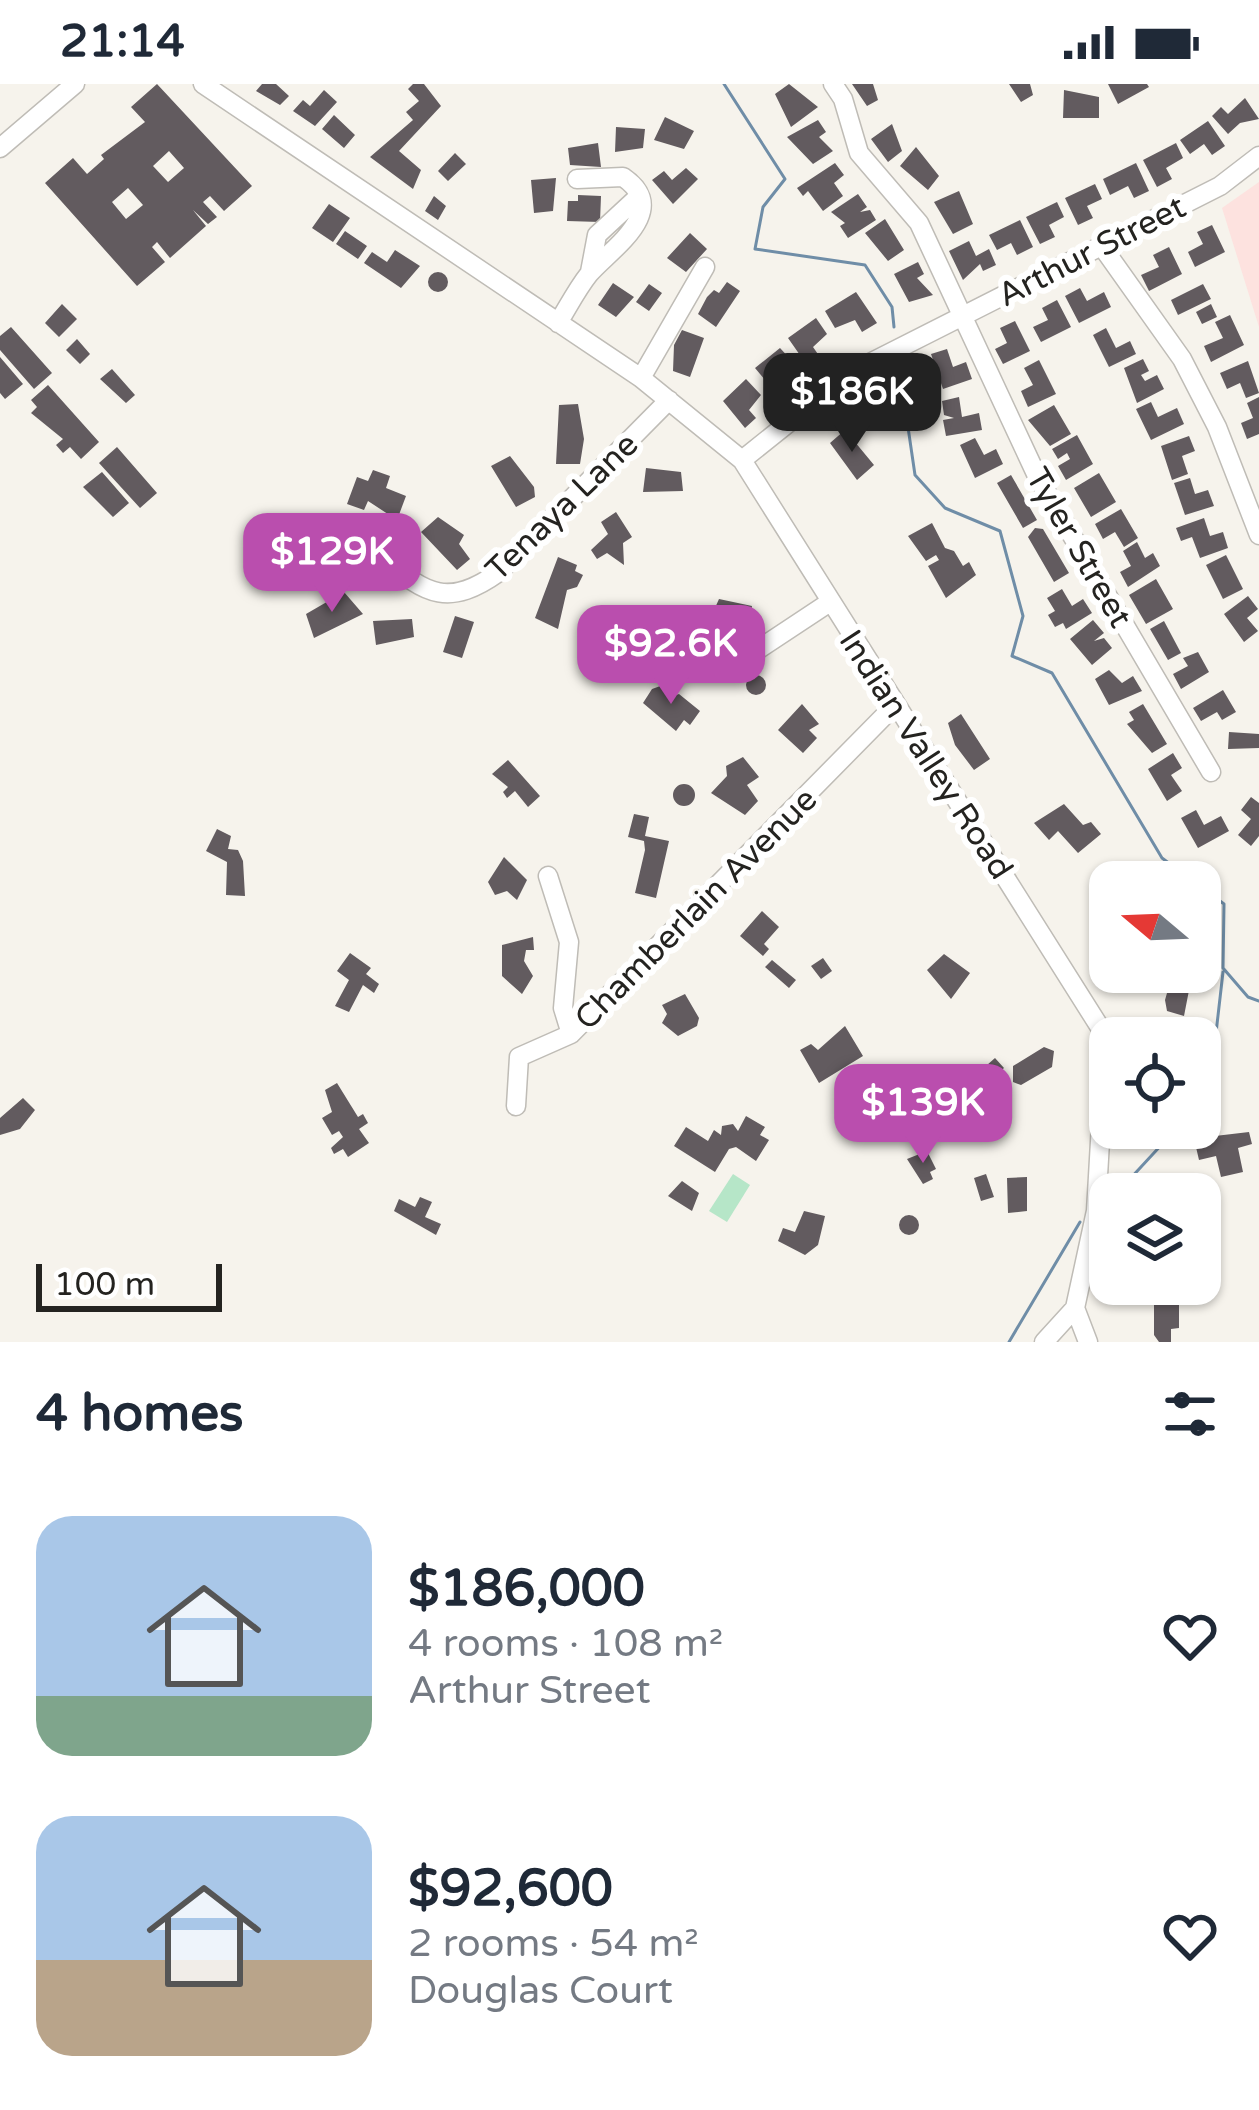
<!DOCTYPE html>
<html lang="en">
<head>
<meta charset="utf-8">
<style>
	body { margin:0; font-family:"Varela Round",sans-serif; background:#f2f2f3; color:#1f2937; height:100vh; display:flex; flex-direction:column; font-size:45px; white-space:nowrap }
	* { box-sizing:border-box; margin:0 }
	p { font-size:39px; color:#747a83 }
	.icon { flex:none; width:66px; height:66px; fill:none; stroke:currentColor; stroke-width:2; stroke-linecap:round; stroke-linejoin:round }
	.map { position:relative; height:1258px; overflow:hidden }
	.drawer { display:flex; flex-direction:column; background:#fff; flex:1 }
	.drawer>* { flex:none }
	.needle { width:78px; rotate:289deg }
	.tools { position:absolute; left:1089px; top:777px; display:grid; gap:24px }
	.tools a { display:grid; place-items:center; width:132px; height:132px; border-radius:24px; background:#fff; box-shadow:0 3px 9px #0004; font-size:60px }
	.scale { position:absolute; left:36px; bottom:30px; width:186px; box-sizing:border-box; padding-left:12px; border:6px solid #242320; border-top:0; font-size:33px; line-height:42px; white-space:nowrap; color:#242320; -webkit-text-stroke:9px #fff; paint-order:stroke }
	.price { position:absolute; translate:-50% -102px; padding:0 27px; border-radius:24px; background:#ba4eae; color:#fff; font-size:39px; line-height:78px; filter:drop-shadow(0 3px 6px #0008) }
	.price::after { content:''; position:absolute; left:50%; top:72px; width:36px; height:27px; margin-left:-18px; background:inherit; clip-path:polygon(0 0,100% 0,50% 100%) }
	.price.selected { background:#222; color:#fff }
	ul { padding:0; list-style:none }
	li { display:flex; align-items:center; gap:36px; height:300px; padding:0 36px }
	li span { display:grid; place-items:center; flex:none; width:336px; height:240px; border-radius:36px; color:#555 }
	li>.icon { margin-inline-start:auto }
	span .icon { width:144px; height:144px; fill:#fffc; stroke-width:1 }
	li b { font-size:51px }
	h2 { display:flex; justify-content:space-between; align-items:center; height:144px; padding:0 36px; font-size:51px }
	.status { display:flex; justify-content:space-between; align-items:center; height:84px; padding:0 60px; background:#fff; direction:ltr }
	.status svg { height:33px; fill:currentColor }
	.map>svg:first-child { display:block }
	.education { fill:#fde2df }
	.green { fill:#b6e6c8 }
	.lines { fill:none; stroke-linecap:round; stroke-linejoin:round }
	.stream { stroke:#6f8da7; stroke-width:3 }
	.building { fill:#625b5f; fill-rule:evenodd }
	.minor-casing { stroke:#bfbcb6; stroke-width:21 }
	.minor { stroke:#fff; stroke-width:18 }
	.labels { text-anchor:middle; stroke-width:12; stroke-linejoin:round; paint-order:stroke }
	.street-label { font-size:33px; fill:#242320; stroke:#fff }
</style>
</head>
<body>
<div class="status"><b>21:14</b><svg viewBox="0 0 49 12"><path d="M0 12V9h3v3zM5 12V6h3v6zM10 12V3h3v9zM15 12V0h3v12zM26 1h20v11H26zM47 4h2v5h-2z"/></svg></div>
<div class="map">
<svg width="1259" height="1258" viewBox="0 0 1259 1258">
	<rect width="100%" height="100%" fill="#f6f3ec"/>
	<path class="education" d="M1259,98v145l-37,-119z"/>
	<path class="green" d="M733,1090l17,11 -23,37 -18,-11z"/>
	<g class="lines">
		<path class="stream" d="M724,0l61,95 -22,28 -8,42 110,16 27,42 2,20
			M898,275l17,116 30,33 55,23 23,85 -11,40 40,17 110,185 32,24
			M1200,802l24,18 -1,64 25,29 11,4
			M1200,1020l9,-10 14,-122
			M1116,1110l61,-66
			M1105,1121l5,-5
			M1009,1258l71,-120"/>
	</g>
	<path class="building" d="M157,0l95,102 -28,25 -14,-15 -7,6 14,15 -9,7 -15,-14 13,16 -36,32 -13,-16 -5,5 13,15 -28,24 -92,-103 28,-25 14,16 17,-15 -3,-4 44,-33 -14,-15zM169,67l15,17 -16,14 -15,-16zM128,104l15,17 -17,14 -14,-17z
		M262,0h14l13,12 -9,9 -24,-14z
		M413,0h11l17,22 -42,45 22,19 -8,19 -43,-32 43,-37 -7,-8 13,-11 -11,-12z
		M789,0l29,23 -27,20 -16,-33z
		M852,0h21l5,16 -11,6z
		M1009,0h21l3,11 -12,7z
		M1108,0h39l2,3 -31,17z
		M324,6l13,12 -22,24 -22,-15 10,-11 7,6z
		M1064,6l35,7v21h-36z
		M1245,14l14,21 -19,4 -12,11 -16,-18 9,-9 7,7z
		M334,31l21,20 -11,13 -22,-19z
		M665,33l29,14 -10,18 -30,-9z
		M818,36l8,12 -7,5 14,14 -20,13 -26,-27z
		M1208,37l17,25 -13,9 -8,-11 -14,10 -10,-14z
		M892,40l10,27 -14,11 -17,-23z
		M616,43l29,2 -2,19 -28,4z
		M598,59l3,24 -31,-2 -2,-17z
		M1176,59l7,15 -17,10 6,11 -15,8 -14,-27z
		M916,63l23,29 -11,14 -28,-24z
		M455,69l11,11 -18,17 -10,-10z
		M835,79l9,12 -10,8 9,13 -20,15 -15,-20 -5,5 -6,-8z
		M1136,79l13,28 -15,7 -6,-12 -18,9 -7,-16z
		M686,84l12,11 -25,25 -21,-24 12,-9 8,9z
		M556,94l-3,33 -19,2 -3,-33z
		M1095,100l7,15 -15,7 6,12 -15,7 -13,-27z
		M959,107l14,33 -20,10 -19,-32z
		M858,110l9,13 -7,5 10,-2 6,10 -28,18 -8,-12 5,-3 -14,-11z
		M578,111l23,1 -1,26 -33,-1 1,-20h10z
		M434,112l12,10 -8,14 -13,-9z
		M1057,118l7,15 -15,8 6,12 -15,7 -14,-27z
		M329,120l21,14 -17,24 -21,-14z
		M885,135l19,31 -16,11 -23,-28z
		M1020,136l13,27 -16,8 -6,-12 -14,7 -8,-15z
		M1212,141l13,27 -30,15 -7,-15 15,-8 -6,-12z
		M345,147l22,15 -9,13 -22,-15z
		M690,149l17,16 -21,23 -19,-14z
		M969,157l7,15 13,-7 7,16 -13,6 -3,-7 -17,16 -14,-29z
		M1169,163l13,27 -33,17 -8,-16 18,-8 -6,-12z
		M395,166l25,16 -19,22 -37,-25 8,-11 15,10z
		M918,178l6,12 -7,4 16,17 -24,7 -15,-28z
		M428 198a10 10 0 1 1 20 0a10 10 0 1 1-20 0Z
		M727,198l13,9 -24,36 -18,-13 9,-17 7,-7 5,3z
		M613,199l21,14 -18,20 -18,-12z
		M649,200l13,9 -13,18 -13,-9z
		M1203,200l8,15 -33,16 -7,-15z
		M1080,204l7,13 17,-9 7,15 -32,16 -14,-27z
		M856,208l21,31 -15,9 -7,-12 -20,8 -10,-17z
		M1057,216l14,27 -30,15 -8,-15 15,-7 -6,-12z
		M62,220l15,15 -18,18 -14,-14z
		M1211,220l6,13 -15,7 -6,-12z
		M1230,231l14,30 -33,17 -7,-16 19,-8 -8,-16z
		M816,234l11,16 -14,13 9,13 -13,8 -21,-30z
		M1015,237l15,30 -27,13 -8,-15 12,-6 -7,-15z
		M11,243l41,46 -18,16 -34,-39v-14z
		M1106,244l10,20 14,-7 6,13 -27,13 -16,-32z
		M682,246l22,8 -14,39 -17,-6 1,-26z
		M77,255l13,15 -10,10 -14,-14z
		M780,264l26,28 -12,10 -7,-8 -16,9 -16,-19z
		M947,265l6,18 13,-5 6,17 -29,10 -12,-35z
		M0,273l23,27 -18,15 -5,-6z
		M1143,275l6,12 -8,4 4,6 12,-6 7,14 -27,14 -13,-35z
		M1039,276l17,34 -28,13 -7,-16 12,-6 -9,-17z
		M1248,277l11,32 -13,5 -6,-15 -13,6 -7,-16z
		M112,285l23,26 -9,8 -26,-24z
		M746,295l15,16 -12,15 7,8 -11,10 -22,-27z
		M48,301l51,57 -18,17 -11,-12 -7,6 -7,-8 7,-6 -32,-26 6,-6 -6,-7z
		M959,313l3,20 17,-4 3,17 -36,6 -3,-16 11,-2 -10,-3 -2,-14z
		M1259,313v37l-12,5 -6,-16 12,-5 -6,-15z
		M1151,318l7,15 19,-9 7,16 -33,16 -15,-31z
		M578,320l6,35 -4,25h-24l3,-59z
		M1054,321l17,29 -21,12 -22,-26z
		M845,346l29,35 -17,15 -27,-37z
		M1077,351l16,29 -27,16 -8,-14 12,-7 -3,-6 -9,6 -6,-10z
		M1189,352l6,15 -13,5 6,18 -16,6 -11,-34z
		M975,354l9,17 12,-6 7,15 -28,14 -15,-33z
		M117,363l40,46 -17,15 -41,-45z
		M510,372l24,31 1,10 -19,10 -25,-41z
		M646,384l35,4 2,19 -40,1z
		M373,386l17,6 -4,12 20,8 -9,24 -29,-19 -4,9 -17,-6 10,-27 11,4z
		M102,388l27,31 -16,14 -30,-30z
		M1099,389l17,29 -25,15 -17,-29z
		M1011,391l26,45 -14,8 -26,-45z
		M1190,394l5,16 13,-4 6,16 -29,9 -11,-32z
		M1121,425l17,29 -14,9 -9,-15 -12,7 -8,-15z
		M616,428l16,25 -9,6 1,22 -17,-12 -10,6 -6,-9 17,-16 -7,-12z
		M438,433l26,18 -5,9 11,15 -13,11 -36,-38z
		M1204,434l6,18 13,-4 5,16 -28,10 -8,-21 -11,4 -5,-13z
		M932,439l13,25 9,3 9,15 6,-4 7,13 -30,23 -18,-32 11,-6 -3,-5 -10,6 -18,-25z
		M1035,444l8,1 26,44 -15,9 -26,-45z
		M1137,458l8,16 8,-5 7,13 -32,21 -8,-15 11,-6 -8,-15z
		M1226,471l17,34 -20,10 -17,-34z
		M558,473l19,8 -2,6 8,4 -6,12 -10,3 -9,39 -23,-11z
		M1156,495l17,30 -27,15 -17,-29z
		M1062,505l10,17 11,-7 9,14 -26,16 -3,-6 -8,4 -7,-12 7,-4 -8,-13z
		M344,508l19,22 -49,24 -8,-24z
		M1248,512l10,13 -11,9 11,13 -14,11 -20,-28z
		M719,515l33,7 -4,21 -19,-8 -3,13 -20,-4z
		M455,532l19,6 -12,36 -19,-6z
		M412,535l2,18 -38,8 -3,-24z
		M1093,536l11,13 -10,8 10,-3 8,10 -20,17 -22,-26z
		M1164,537l17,32 -13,7 -18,-31z
		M623,545l15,3 -7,32 8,2 -3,12 -37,-9 11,-34 11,3z
		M1198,568l11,20 -28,17 -8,-15 15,-8 -5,-8z
		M1109,586l13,13 11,-7 9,15 -33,14 -14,-26z
		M746 601a10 10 0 1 1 20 0a10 10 0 1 1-20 0Z
		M666,600l7,12 6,-2 21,17 -10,14 -6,-5 -8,11 -33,-28 9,-14z
		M1223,606l13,22 -14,8 -5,-8 -16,9 -8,-13z
		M802,620l17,20 -10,6 8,8 -14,15 -25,-23z
		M1143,620l24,40 -15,9 -25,-29 7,-4 -5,-8z
		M961,630l29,45 -16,11 -19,-25 -7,-22z
		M1229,648l30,2v14l-31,1z
		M1173,669l9,15 -11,7 11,16 -15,10 -19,-32z
		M743,673l16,20 -12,8 11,16 -13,14 -34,-22 16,-17 -1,-10z
		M508,676l32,36 -12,11 -13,-16 -8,7 -4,-6 5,-5 -16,-13z
		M673 711a11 11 0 1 1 22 0a11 11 0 1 1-22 0Z
		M1251,713l8,6v33l-8,10 -13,-11 13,-16 -10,-9z
		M1064,720l19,21 8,-3 10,12 -23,19 -20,-22 -9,9 -15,-17z
		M1196,726l8,15 17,-9 8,15 -31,17 -17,-30z
		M634,730l15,3 -4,19 24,5 -13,57 -21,-5 10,-43 -1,-9 -16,-4z
		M217,745l14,7 -3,13 10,1 5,11 2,35 -19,-1 1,-33 -21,-11z
		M504,773l23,23 -10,20 -10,-9 -12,4 -7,-13z
		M762,827l17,16 -15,17 5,5 -6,7 -23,-20z
		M1107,852l3,19 -9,6 -9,-14z
		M533,853l1,13h-8l-2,11 9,15 -11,18 -20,-18v-31z
		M350,869l21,15 -5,6 13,10 -5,9 -11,-8 -14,27 -14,-6 14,-26 -12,-9z
		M944,870l26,19 -19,26 -24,-29z
		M823,874l9,13 -11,8 -10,-13z
		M772,876l24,20 -7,8 -24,-21z
		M1173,888l18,8 -7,36 -17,-5 -2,-11z
		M685,910l14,24 -2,8 -19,10 -16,-13 5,-9 -5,-9z
		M845,942l18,30 -44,27 -19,-33 11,-6 7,6z
		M1044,963l10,4 -2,16 -31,18 -8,-3v-16z
		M995,974l9,10 -17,15 -9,-10z
		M337,999l21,34 5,-3 5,9 -9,6 10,14 -21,14 -5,-8 -9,5 -3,-6 12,-11 -4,-6 -7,4 -10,-17 10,-6 -7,-22z
		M23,1014l12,12 -15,19 -20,6v-17z
		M746,1032l19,11 -5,8 9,5 -13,21 -20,-14 -7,2 -14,23 -41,-26 12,-19 22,14 6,-11 7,5 1,-9 11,-2 5,7z
		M1213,1041l2,11 34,-4 3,12 -14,4 5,24 -22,5 -5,-21 -17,4 -7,-30z
		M927,1067l9,18 -6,3 3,7 -10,5 -16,-25z
		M986,1090l8,23 -13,4 -7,-23z
		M1027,1093v34l-19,2 -1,-35z
		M682,1097l17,12 -7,18 -24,-15z
		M420,1113l12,5 -7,15 16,7 -5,11 -42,-24 5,-12 16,8z
		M804,1127l21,5 -7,29 -13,10 -27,-14 5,-13 12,4z
		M899 1141a10 10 0 1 1 20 0a10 10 0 1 1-20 0Z
		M1154,1200h25v44l-8,1v13h-12l-5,-7z"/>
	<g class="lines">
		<defs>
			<path id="minor" d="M203,0l438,294 101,82 364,577 -10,174 -21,97 13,34
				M833,0l10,15 16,54 60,70 118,253 174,296
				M0,64l75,-64
				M1101,161l81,114 35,68 42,108
				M590,188l7,-37 41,-38
				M558,239c10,-16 19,-34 31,-49 20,-24 84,-63 34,-97l-46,2
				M641,294l64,-111
				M742,376l110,-88 368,-186 39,-30
				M384,474c42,38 66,49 115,14l170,-172
				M709,583l47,-16 74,-49
				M548,792l21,66 -6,66 8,26
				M516,1022l3,-49 52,-23 323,-328
				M1044,1258l31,-34"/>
		</defs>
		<use href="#minor" class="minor-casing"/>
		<use href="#minor" class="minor"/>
	</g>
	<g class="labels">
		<g class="street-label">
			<text transform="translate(1091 166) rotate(-27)" y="12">Arthur Street</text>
			<text transform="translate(561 422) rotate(-44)" y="12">Tenaya Lane</text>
			<text transform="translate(1080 463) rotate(60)" y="12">Tyler Street</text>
			<text transform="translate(927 670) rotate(57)" y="12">Indian Valley Road</text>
			<text transform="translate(695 824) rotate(-45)" y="12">Chamberlain Avenue</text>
		</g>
	</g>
</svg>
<div class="tools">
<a><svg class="needle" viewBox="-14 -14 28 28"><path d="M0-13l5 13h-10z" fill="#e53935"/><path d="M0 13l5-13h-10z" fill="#747a83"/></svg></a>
<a><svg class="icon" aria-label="locate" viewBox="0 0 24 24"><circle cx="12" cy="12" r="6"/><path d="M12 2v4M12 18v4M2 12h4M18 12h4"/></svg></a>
<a><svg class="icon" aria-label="layers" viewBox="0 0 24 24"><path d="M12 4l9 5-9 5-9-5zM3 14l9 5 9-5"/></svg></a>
</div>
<div class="scale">100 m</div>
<b class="price selected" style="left:852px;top:371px">$186K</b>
<b class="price" style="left:332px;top:531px">$129K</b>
<b class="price" style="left:671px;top:623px">$92.6K</b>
<b class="price" style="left:923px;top:1082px">$139K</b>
</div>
<section class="drawer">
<h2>4 homes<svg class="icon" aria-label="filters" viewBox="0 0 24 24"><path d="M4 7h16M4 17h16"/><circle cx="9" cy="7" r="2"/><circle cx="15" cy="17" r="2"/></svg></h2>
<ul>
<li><span style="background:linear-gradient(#a9c7e8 75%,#7fa58c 0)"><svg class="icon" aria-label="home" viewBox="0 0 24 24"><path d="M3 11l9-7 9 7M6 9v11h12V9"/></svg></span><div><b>$186,000</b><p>4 rooms · 108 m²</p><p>Arthur Street</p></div><svg class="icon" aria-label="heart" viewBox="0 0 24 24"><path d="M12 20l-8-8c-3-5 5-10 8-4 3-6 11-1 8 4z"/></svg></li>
<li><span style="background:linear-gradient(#a9c7e8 60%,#b9a48a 0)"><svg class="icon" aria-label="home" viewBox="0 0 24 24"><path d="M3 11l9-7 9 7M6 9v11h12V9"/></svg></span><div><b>$92,600</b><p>2 rooms · 54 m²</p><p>Douglas Court</p></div><svg class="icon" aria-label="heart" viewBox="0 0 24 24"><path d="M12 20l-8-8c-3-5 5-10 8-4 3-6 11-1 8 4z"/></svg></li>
</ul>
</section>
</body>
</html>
